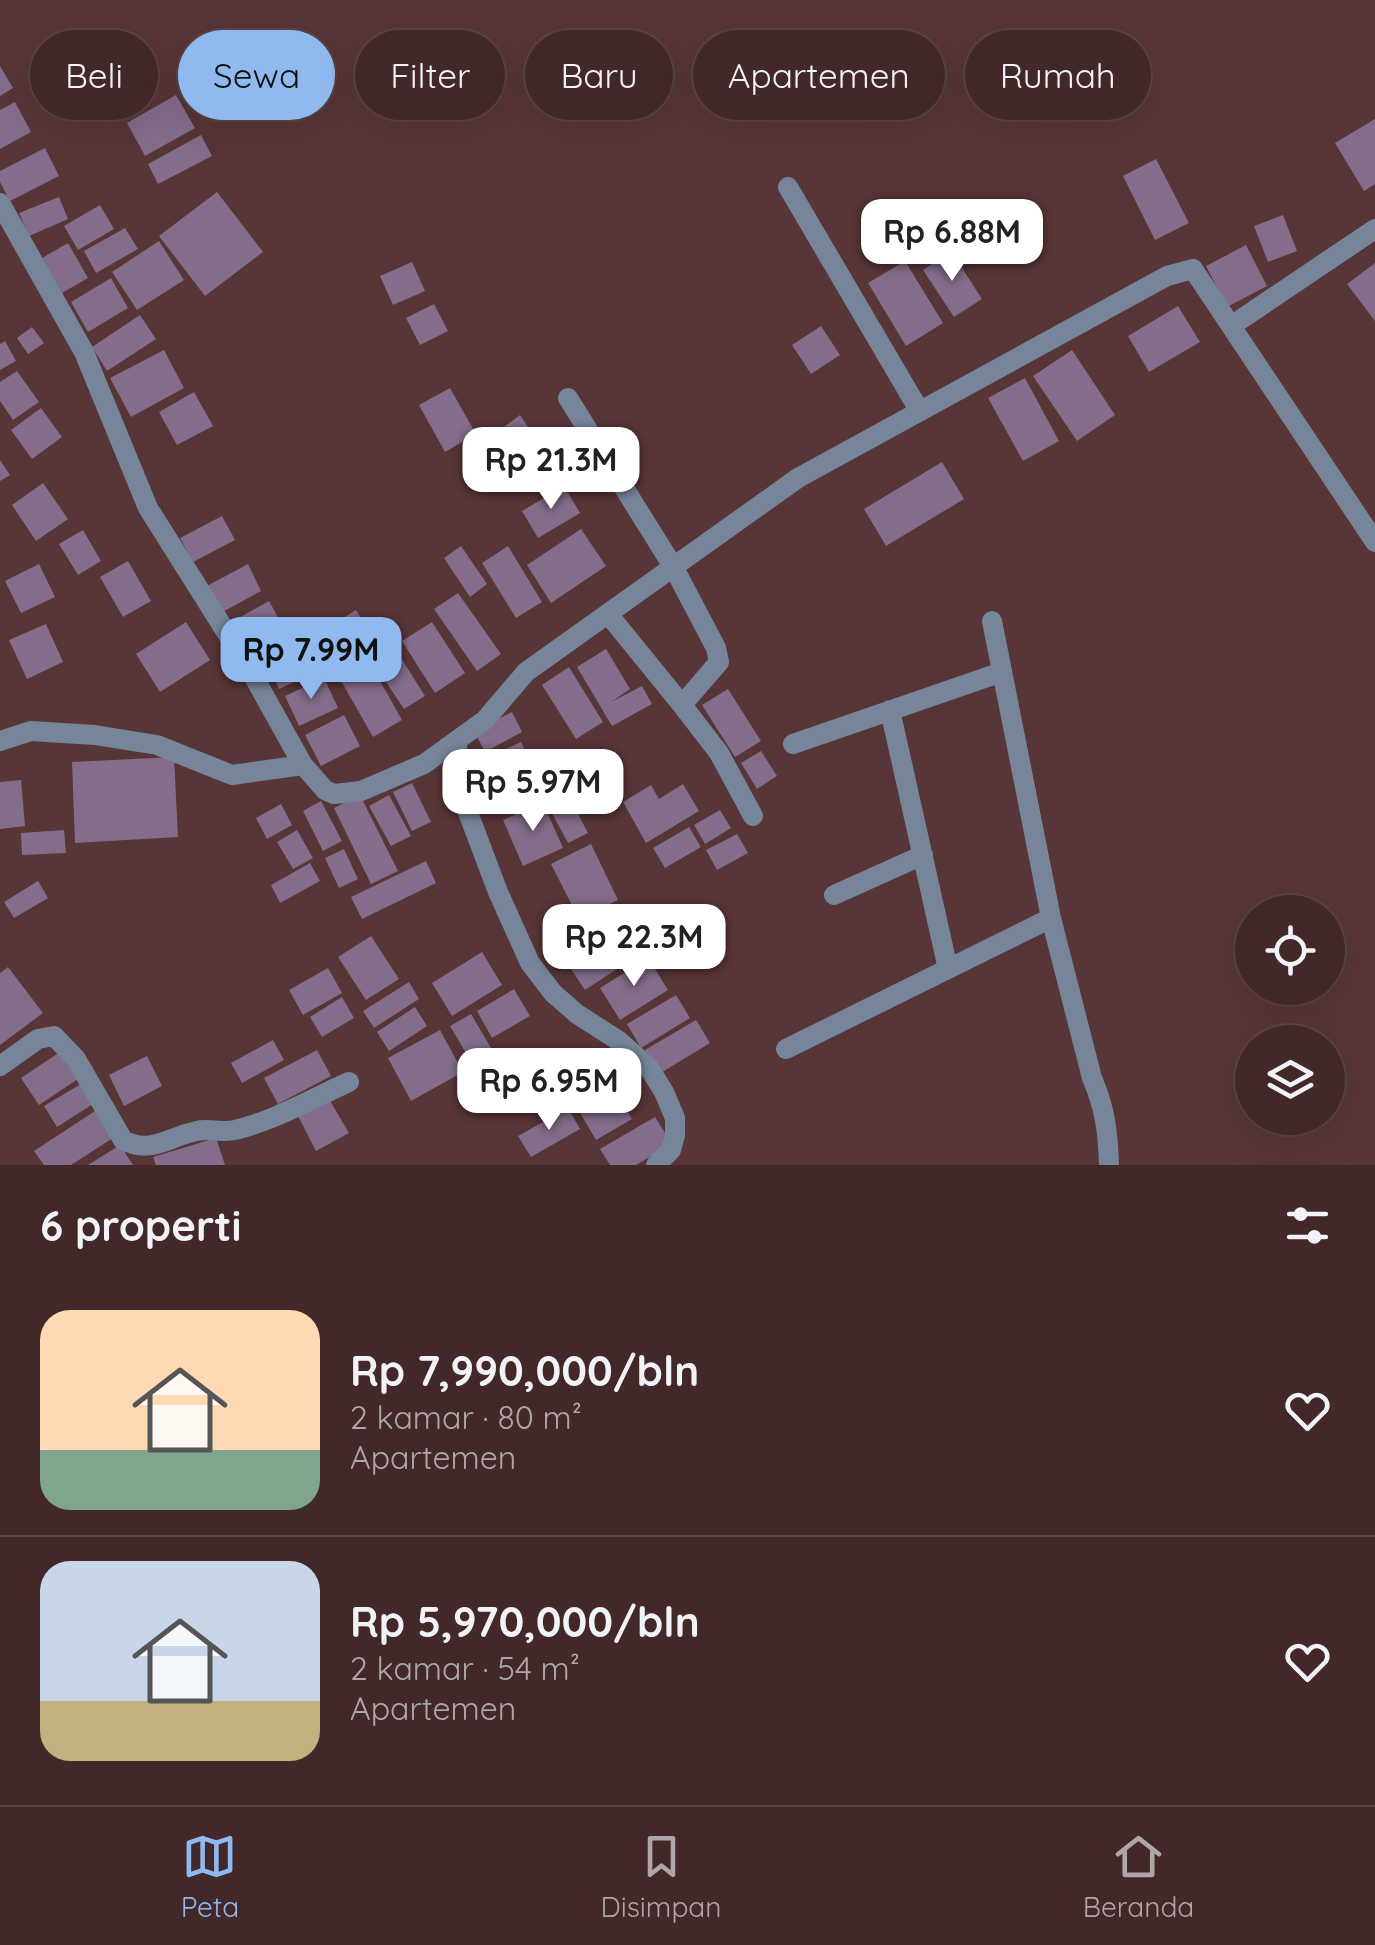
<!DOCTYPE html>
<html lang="id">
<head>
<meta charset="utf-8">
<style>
	body { margin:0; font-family:Quicksand,sans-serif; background:#493030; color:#f1f3f6; height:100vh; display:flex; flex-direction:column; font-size:38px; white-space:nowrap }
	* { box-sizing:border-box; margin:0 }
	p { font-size:32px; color:#aea6a8 }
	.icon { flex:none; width:55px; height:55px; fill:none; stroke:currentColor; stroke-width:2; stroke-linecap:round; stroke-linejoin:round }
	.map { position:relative; height:1165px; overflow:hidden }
	.panel { display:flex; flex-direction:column; background:#422828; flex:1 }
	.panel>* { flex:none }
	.banner { position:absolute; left:30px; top:30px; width:1315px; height:90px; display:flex; gap:20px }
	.fabs { position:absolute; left:1235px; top:895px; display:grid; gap:20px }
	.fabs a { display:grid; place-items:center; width:110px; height:110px; border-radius:50%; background:#422828; box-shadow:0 10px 40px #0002,0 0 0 2px #5a4445; font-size:50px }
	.price { position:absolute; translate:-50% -85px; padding:0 22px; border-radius:20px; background:#fff; color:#222; font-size:32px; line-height:65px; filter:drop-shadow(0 2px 5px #0008) }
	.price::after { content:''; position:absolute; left:50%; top:60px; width:30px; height:22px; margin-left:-15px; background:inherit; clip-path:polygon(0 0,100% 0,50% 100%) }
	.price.selected { background:#90b9f0; color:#111 }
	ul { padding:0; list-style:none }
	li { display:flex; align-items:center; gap:30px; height:250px; padding:0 40px }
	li+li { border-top:2px solid #5a4445 }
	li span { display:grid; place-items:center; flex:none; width:280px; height:200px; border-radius:30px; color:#555 }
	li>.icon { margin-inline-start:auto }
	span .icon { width:120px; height:120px; fill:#fffc; stroke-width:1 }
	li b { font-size:42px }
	h2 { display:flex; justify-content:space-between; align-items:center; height:120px; padding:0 40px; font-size:42px }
	.tag { padding:0 35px; border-radius:45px; background:#422828; box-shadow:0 10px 40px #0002,0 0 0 2px #5a4445; font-size:35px; line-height:90px }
	.tag.selected { background:#90b9f0; color:#111 }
	.dock { display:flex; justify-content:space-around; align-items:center; height:140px; border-top:2px solid #5a4445; background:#422828; font-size:28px; color:#aea6a8 }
	.dock a { display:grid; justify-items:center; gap:5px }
	.dock .selected { color:#90b9f0 }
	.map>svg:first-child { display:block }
	.building { fill:#836d8a }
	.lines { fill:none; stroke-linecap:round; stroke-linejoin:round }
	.street { stroke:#76859a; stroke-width:20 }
</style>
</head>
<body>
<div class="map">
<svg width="1375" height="1165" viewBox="0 0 1375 1165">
	<rect width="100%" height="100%" fill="#583536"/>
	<path class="building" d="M0,66l13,22 -13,8z
		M176,95l19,33 -50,28 -18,-33z
		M15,102l16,30 -31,17v-39z
		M1375,119v65l-11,7 -29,-48z
		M201,135l11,21 -54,28 -10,-20z
		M45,148l14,28 -49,25 -10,-19v-11z
		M1156,159l33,64 -34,17 -32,-64z
		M217,192l46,60 -58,44 -46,-60z
		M59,197l9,22 -39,17 -10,-23z
		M100,205l14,24 -36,21 -14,-24z
		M1283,215l14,36 -29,11 -14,-36z
		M125,228l13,21 -42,24 -12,-22z
		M159,241l25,39 -47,30 -25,-38z
		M68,243l20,35 -26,15 -20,-35z
		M1246,245l21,41 -40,21 -21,-41z
		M951,251l31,48 -28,18 -31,-47z
		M905,261l38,62 -37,23 -38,-63z
		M412,262l13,29 -32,14 -13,-29z
		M1375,263v58l-28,-37z
		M111,278l17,30 -40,24 -17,-30z
		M434,304l14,27 -28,14 -14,-27z
		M1178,306l22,36 -51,30 -21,-36z
		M140,315l16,24 -49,32 -15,-24z
		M821,326l19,29 -29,19 -19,-29z
		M32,327l12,16 -16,11 -11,-16z
		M5,341l11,20 -16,9v-26z
		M164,350l20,38 -53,29 -21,-39z
		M1072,350l43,65 -38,26 -44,-65z
		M17,371l22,31 -26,18 -13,-19v-19z
		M1025,378l34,63 -36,20 -35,-63z
		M450,388l26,46 -31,18 -26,-47z
		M194,392l19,34 -36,19 -18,-33z
		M41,408l21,29 -30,22 -21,-29z
		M520,415l18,26 -34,25 -19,-25z
		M0,460l10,15 -10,6z
		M942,462l22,37 -78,47 -22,-37z
		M43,483l25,36 -32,22 -24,-36z
		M564,486l16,27 -42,25 -16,-27z
		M222,516l13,24 -42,22 -13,-24z
		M581,529l25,37 -55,37 -24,-38z
		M83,530l18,31 -23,14 -19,-31z
		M461,546l26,38 -17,13 -26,-39z
		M508,546l34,56 -26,16 -34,-55z
		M128,561l23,40 -28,16 -23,-40z
		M39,564l16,33 -34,16 -16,-32z
		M248,564l13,27 -44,24 -14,-27z
		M458,593l43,61 -24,17 -43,-62z
		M269,601l18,33 -38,22 -19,-33z
		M356,610l16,25 -36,22 -15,-25z
		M186,622l24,38 -50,32 -24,-38z
		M432,622l33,51 -30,20 -33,-52z
		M46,624l17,38 -36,17 -18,-39z
		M311,640l13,28 -45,21 -13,-27z
		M394,647l31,49 -21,13 -32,-48z
		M362,649l40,71 -29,17 -41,-72z
		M606,649l24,40 -19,13 31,-16 10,18 -40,22 -35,-59z
		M569,667l34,55 -27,17 -34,-54z
		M324,678l14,30 -39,18 -14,-30z
		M728,689l33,52 -26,16 -33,-52z
		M512,712l10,20 -37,20 -11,-21z
		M344,715l16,31 -39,20 -16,-31z
		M521,742l18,37 -27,13 -19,-37z
		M761,751l16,25 -20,13 -16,-26z
		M174,757l4,80 -103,6 -3,-81z
		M21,780l4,46 -25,3v-47z
		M412,783l19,39 -19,9 -19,-39z
		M683,784l16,27 -53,32 -23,-41 28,-17 8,14z
		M566,791l22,42 -20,10 -22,-41z
		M360,795l38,76 -27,13 -37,-76z
		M389,795l22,41 -20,10 -22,-40z
		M321,801l21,40 -19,10 -20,-40z
		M543,803l20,45 -40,18 -20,-46z
		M281,804l11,21 -25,14 -11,-21z
		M720,810l11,18 -26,16 -11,-19z
		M689,827l12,20 -36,21 -12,-20z
		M64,830l2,23 -44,2 -1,-22z
		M297,830l16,28 -20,11 -16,-27z
		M737,834l11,19 -31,17 -11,-20z
		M591,844l27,56 -39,19 -28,-55z
		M344,849l14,30 -19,9 -14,-30z
		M426,861l10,22 -74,36 -11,-22z
		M310,863l10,18 -40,22 -9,-18z
		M38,881l10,17 -34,20 -10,-16z
		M610,925l22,34 -47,31 -22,-33z
		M371,936l28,43 -33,21 -28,-43z
		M482,952l20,33 -50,31 -20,-33z
		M648,958l20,32 -48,30 -20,-32z
		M8,967l35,46 -43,32v-72z
		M328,968l14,25 -39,22 -14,-25z
		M409,982l10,17 -45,29 -11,-17z
		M514,989l16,27 -38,22 -15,-27z
		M676,995l14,23 -49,30 -14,-24z
		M342,997l12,21 -32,19 -12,-20z
		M415,1007l12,19 -38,25 -12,-19z
		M471,1014l23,39 -21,12 -23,-39z
		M696,1020l14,23 -51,31 -14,-24z
		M440,1030l23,42 -52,29 -23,-43z
		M273,1040l11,20 -42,23 -11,-20z
		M317,1050l14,26 -53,28 -14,-26z
		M60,1052l18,27 -39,26 -18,-27z
		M147,1056l15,30 -38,20 -15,-31z
		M81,1084l12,20 -36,23 -13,-21z
		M612,1085l20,34 -36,21 -20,-34z
		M329,1099l20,34 -33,18 -18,-35z
		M568,1108l12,21 -49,28 -13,-21z
		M95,1111l18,27 -42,27h-27l-10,-14z
		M655,1117l17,27 -36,21h-26l-10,-16z
		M216,1138l9,27h-69l-3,-8z
		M120,1145l13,20h-45z"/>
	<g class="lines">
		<path class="street" d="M788,187l131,223
			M0,203l84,149 64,156 102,162 53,95 22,25 9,4 27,-3 63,-27 61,-44 41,-48 272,-194 369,-202 26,-7 182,273
			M1231,326l144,-97
			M568,398l106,170 42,80 3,14 -37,43 37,48 34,63
			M608,614l74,91
			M992,621l59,297 41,160c13,30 16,54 17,87
			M890,710l58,259
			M0,741l31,-10 64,4 62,10 75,30 71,-10
			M457,741l1,45 40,106 32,71 23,30 24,21 42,27 30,27 15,24 11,26v17l-4,15 -15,15
			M793,744l209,-72
			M834,895l89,-40
			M786,1049l265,-131
			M0,1066l38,-27 16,-3 22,23 47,81c28,15 47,-4 74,-9 12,-3 24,2 38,-1 39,-9 78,-32 114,-48"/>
	</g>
</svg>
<div class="fabs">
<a><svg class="icon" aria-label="locate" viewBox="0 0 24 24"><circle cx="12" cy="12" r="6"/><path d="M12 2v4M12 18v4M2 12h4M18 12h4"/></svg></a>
<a><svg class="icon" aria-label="layers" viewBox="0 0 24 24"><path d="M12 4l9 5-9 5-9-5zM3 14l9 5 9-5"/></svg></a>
</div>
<b class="price" style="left:952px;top:284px">Rp 6.88M</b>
<b class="price" style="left:551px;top:512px">Rp 21.3M</b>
<b class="price selected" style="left:311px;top:702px">Rp 7.99M</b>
<b class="price" style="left:533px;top:834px">Rp 5.97M</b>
<b class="price" style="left:634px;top:989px">Rp 22.3M</b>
<b class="price" style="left:549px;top:1133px">Rp 6.95M</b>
<div class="banner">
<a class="tag">Beli</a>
<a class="tag selected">Sewa</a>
<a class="tag">Filter</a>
<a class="tag">Baru</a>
<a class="tag">Apartemen</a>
<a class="tag">Rumah</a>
</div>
</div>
<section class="panel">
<h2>6 properti<svg class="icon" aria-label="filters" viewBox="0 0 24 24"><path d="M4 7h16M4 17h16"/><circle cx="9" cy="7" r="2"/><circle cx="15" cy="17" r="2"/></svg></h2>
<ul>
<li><span style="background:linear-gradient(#ffd9b3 70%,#7fa58c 0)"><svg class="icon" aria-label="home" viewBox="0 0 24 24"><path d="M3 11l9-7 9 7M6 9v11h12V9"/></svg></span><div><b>Rp 7,990,000/bln</b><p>2 kamar · 80 m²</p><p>Apartemen</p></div><svg class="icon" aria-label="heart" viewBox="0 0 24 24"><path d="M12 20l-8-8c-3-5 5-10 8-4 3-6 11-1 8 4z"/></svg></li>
<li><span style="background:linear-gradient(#c9d6e8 70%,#c2b280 0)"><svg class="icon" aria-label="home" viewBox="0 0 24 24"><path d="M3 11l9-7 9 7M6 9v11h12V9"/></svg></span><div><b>Rp 5,970,000/bln</b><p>2 kamar · 54 m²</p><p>Apartemen</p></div><svg class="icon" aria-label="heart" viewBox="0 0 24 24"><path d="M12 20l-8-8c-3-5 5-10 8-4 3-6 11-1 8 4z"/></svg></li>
</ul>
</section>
<nav class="dock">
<a class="selected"><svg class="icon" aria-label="map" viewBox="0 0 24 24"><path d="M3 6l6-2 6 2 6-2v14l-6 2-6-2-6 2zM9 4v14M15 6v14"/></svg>Peta</a>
<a><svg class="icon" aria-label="saved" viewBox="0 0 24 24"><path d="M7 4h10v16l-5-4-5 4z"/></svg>Disimpan</a>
<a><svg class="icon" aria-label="home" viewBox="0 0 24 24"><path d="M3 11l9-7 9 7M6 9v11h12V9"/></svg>Beranda</a>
</nav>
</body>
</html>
